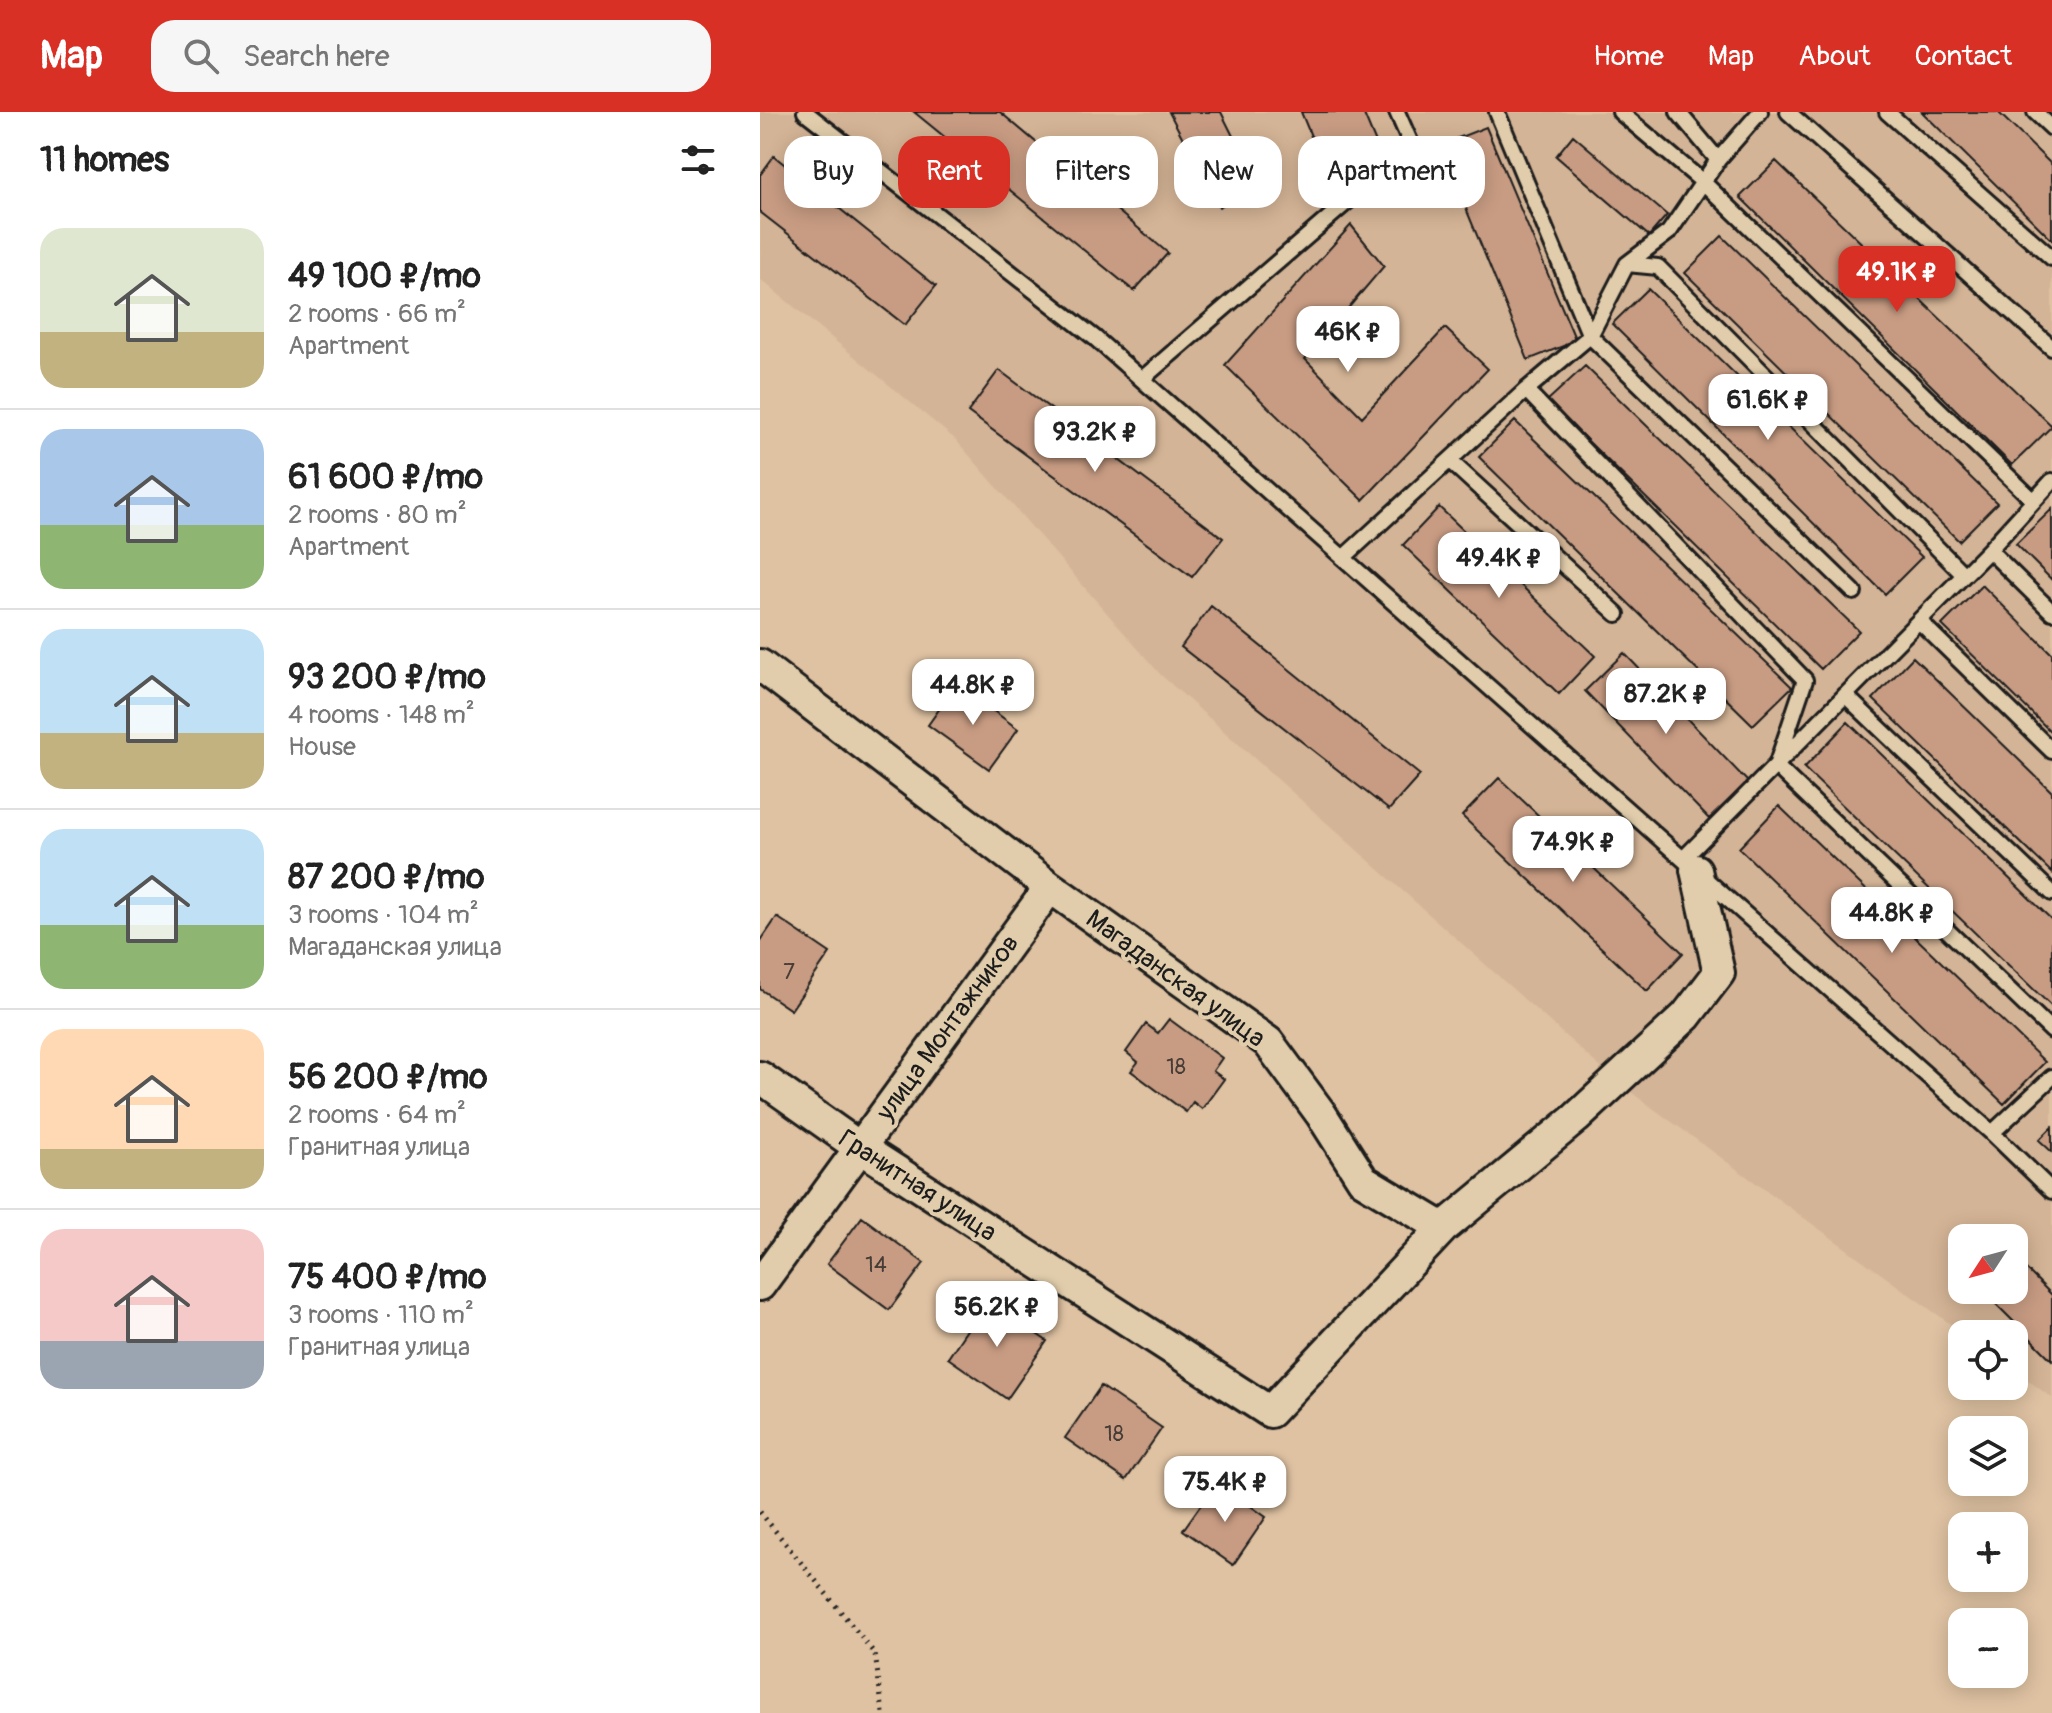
<!DOCTYPE html>
<html lang="en">
<head>
<meta charset="utf-8">
<style>
	body { margin:0; font-family:Pangolin,sans-serif; background:#f6f6f6; color:#222; height:100vh; display:flex; flex-direction:column; font-size:30px; white-space:nowrap }
	* { box-sizing:border-box; margin:0 }
	p { font-size:26px; color:#767676 }
	.icon { flex:none; width:44px; height:44px; fill:none; stroke:currentColor; stroke-width:2; stroke-linecap:round; stroke-linejoin:round }
	.map { position:relative; flex:1; overflow:hidden }
	.sheet { display:flex; flex-direction:column; background:#fff; width:760px }
	.sheet>* { flex:none }
	.hud { position:absolute; left:24px; top:24px; width:760px; height:72px; display:flex; gap:16px }
	.needle { width:52px; rotate:234deg }
	.fabs { position:absolute; left:1188px; top:1112px; display:grid; gap:16px }
	.fabs a { display:grid; place-items:center; width:80px; height:80px; border-radius:16px; background:#fff; box-shadow:0 4px 20px #0003; font-size:40px }
	.price { position:absolute; translate:-50% -68px; padding:0 18px; border-radius:16px; background:#fff; color:#222; font-size:26px; line-height:52px; filter:drop-shadow(0 2px 4px #0008) }
	.price::after { content:''; position:absolute; left:50%; top:48px; width:24px; height:18px; margin-left:-12px; background:inherit; clip-path:polygon(0 0,100% 0,50% 100%) }
	.price.on { background:#d93025; color:#fff }
	ul { padding:0; list-style:none }
	li { display:flex; align-items:center; gap:24px; height:200px; padding:0 40px }
	li+li { border-top:2px solid #e0e0e0 }
	li span { display:grid; place-items:center; flex:none; width:224px; height:160px; border-radius:24px; color:#555 }
	li>.icon { margin-inline-start:auto }
	span .icon { width:96px; height:96px; fill:#fffc; stroke-width:1 }
	li b { font-size:34px }
	h2 { display:flex; justify-content:space-between; align-items:center; height:96px; padding:0 40px; font-size:34px }
	.pill { padding:0 28px; border-radius:24px; background:#fff; box-shadow:0 4px 20px #0003; font-size:28px; line-height:72px }
	.pill.on { background:#d93025; color:#fff }
	header { display:flex; align-items:center; gap:48px; box-sizing:border-box; height:112px; padding:0 40px; background:#d93025; color:#fff }
	header strong { font-size:38px }
	nav { display:flex; gap:44px; margin-inline-start:auto; font-size:28px }
	.search { width:560px; height:72px; background:#f6f6f6; display:flex; align-items:center; gap:20px; box-sizing:border-box; padding:0 28px; border-radius:24px; color:#767676; font-size:30px }
	main { display:flex; flex:1; min-height:0 }
	.map>svg:first-child { display:block }
	.built { fill:#d4b496; fill-rule:evenodd }
	.building { fill:#c89c83; stroke:#1c1c1c; stroke-width:2 }
	.lines { fill:none; stroke-linecap:round; stroke-linejoin:round }
	.service-casing { stroke:#1c1c1c; stroke-width:20 }
	.minor-casing { stroke:#1c1c1c; stroke-width:36 }
	.path { stroke:#1c1c1c; stroke-width:5; stroke-dasharray:2 6; stroke-linecap:butt }
	.service { stroke:#e1cdab; stroke-width:14 }
	.minor { stroke:#e1cdab; stroke-width:30 }
	.labels { text-anchor:middle; stroke-width:8; stroke-linejoin:round; paint-order:stroke }
	.number-label { font-size:22px; fill:#473c36 }
	.street-label { font-size:26px; fill:#1c1c1c; stroke:#e1cdab }
</style>
</head>
<body>
<header>
<strong>Map</strong>
<div class="search"><svg class="icon" aria-label="search" viewBox="0 0 24 24"><circle cx="10" cy="10" r="6"/><path d="M15 15l6 6"/></svg>Search here</div>
<nav><a>Home</a><a>Map</a><a>About</a><a>Contact</a></nav>
</header>
<main>
<section class="sheet">
<h2>11 homes<svg class="icon" aria-label="filters" viewBox="0 0 24 24"><path d="M4 7h16M4 17h16"/><circle cx="9" cy="7" r="2"/><circle cx="15" cy="17" r="2"/></svg></h2>
<ul>
<li><span style="background:linear-gradient(#dfe7d0 65%,#c2b280 0)"><svg class="icon" aria-label="home" viewBox="0 0 24 24"><path d="M3 11l9-7 9 7M6 9v11h12V9"/></svg></span><div><b>49 100 ₽/mo</b><p>2 rooms · 66 m²</p><p>Apartment</p></div></li>
<li><span style="background:linear-gradient(#a9c7e8 60%,#8fb573 0)"><svg class="icon" aria-label="home" viewBox="0 0 24 24"><path d="M3 11l9-7 9 7M6 9v11h12V9"/></svg></span><div><b>61 600 ₽/mo</b><p>2 rooms · 80 m²</p><p>Apartment</p></div></li>
<li><span style="background:linear-gradient(#bfe0f5 65%,#c2b280 0)"><svg class="icon" aria-label="home" viewBox="0 0 24 24"><path d="M3 11l9-7 9 7M6 9v11h12V9"/></svg></span><div><b>93 200 ₽/mo</b><p>4 rooms · 148 m²</p><p>House</p></div></li>
<li><span style="background:linear-gradient(#bfe0f5 60%,#8fb573 0)"><svg class="icon" aria-label="home" viewBox="0 0 24 24"><path d="M3 11l9-7 9 7M6 9v11h12V9"/></svg></span><div><b>87 200 ₽/mo</b><p>3 rooms · 104 m²</p><p>Магаданская улица</p></div></li>
<li><span style="background:linear-gradient(#ffd9b3 75%,#c2b280 0)"><svg class="icon" aria-label="home" viewBox="0 0 24 24"><path d="M3 11l9-7 9 7M6 9v11h12V9"/></svg></span><div><b>56 200 ₽/mo</b><p>2 rooms · 64 m²</p><p>Гранитная улица</p></div></li>
<li><span style="background:linear-gradient(#f6c9c9 70%,#9aa5b1 0)"><svg class="icon" aria-label="home" viewBox="0 0 24 24"><path d="M3 11l9-7 9 7M6 9v11h12V9"/></svg></span><div><b>75 400 ₽/mo</b><p>3 rooms · 110 m²</p><p>Гранитная улица</p></div></li>
</ul>
</section>
<div class="map">
<svg width="1292" height="1601" viewBox="0 0 1292 1601">
	<rect width="100%" height="100%" fill="#dfc2a2"/>
	<filter id="ink" filterUnits="userSpaceOnUse"><feTurbulence type="fractalNoise" baseFrequency=".0125" numOctaves="2"/><feDisplacementMap in="SourceGraphic" scale="16" xChannelSelector="R" yChannelSelector="G"/><feConvolveMatrix kernelMatrix="1 2 1 2 8 2 1 2 1" color-interpolation-filters="sRGB"/></filter>
	<g filter="url(#ink)">
		<path class="built" d="M0,0h1292v1286l-38,-28v-36h-50l-347,-252 -456,-407 -206,-236 -195,-160zM1202,1126h52v52h-52z"/>
		<path class="building" d="M154,0h86l168,141 -34,38z
			M409,0h52l37,74 -39,21z
			M541,0h62l20,48 -54,20z
			M1162,0h76l54,53v75z
			M726,15l90,214 -48,19 -88,-215z
			M813,23l94,80 -18,21 -93,-80z
			M14,44l162,130 -31,39 -145,-113v-37z
			M1016,49l276,265 -40,39 -272,-268z
			M591,113l33,41 -79,93 57,58 83,-89 43,41 -125,131 -138,-135z
			M962,124l275,267 -38,38 -274,-268z
			M888,177l274,268 -37,37 -273,-270z
			M825,254l274,265 -38,38 -274,-268z
			M239,258l224,168 -31,39 -224,-165z
			M755,309l277,266 -39,38 -274,-268z
			M679,395l156,149 -36,38 -156,-149z
			M1292,397v71l-36,-36z
			M1222,473l70,69v79l-110,-108z
			M451,494l209,169 -31,35 -208,-163z
			M864,541l124,129 -39,37 -124,-128z
			M1153,545l139,135v81l-179,-174z
			M197,572l61,45 -29,40 -61,-44z
			M1088,610l204,198v87l-248,-239z
			M739,666l184,175 -36,38 -185,-175z
			M1019,694l266,256 -41,42 -265,-256z
			M17,805l53,36 -39,57 -31,-21v-47z
			M409,907l53,39 -9,13 11,8 -22,30 -9,-7 -7,10 -55,-41 7,-9 -12,-10 20,-28 12,9z
			M1292,1015v25l-13,-12z
			M102,1105l62,46 -35,47 -62,-46z
			M1254,1145l38,38v65l-70,-70h32z
			M227,1188l60,41 -40,58 -59,-41z
			M341,1274l61,42 -36,52 -61,-42z
			M457,1370l49,35 -33,48 -50,-35z"/>
		<g class="lines">
			<defs>
				<path id="service" d="M45,0l290,226 897,795 60,58
					M737,0l93,224 264,256
					M860,0l84,71 330,318
					M918,0l40,48
					M1028,0l264,236
					M1127,0l165,146
					M1275,0l17,16
					M867,152l31,3 306,308
					M382,267l270,-233 -15,-34
					M766,278l279,290 -29,86 276,265
					M690,349l167,153
					M1229,438l63,-69
					M583,446l183,-168 64,-54 37,-72 42,-32 49,-72 42,-48
					M1159,509l133,130
					M1085,583l207,198
					M923,747l306,-309 63,62
					M1232,1021l60,-56"/>
				<path id="minor" d="M0,553l290,222 218,155 53,72 42,66 80,48 133,-110 110,-102 33,-43 -23,-103
					M0,965l99,70 411,265 173,-184
					M0,1173l290,-398"/>
			</defs>
			<use href="#service" class="service-casing"/>
			<use href="#minor" class="minor-casing"/>
			<path class="path" d="M0,1400l115,142 8,59"/>
			<use href="#service" class="service"/>
			<use href="#minor" class="minor"/>
		</g>
	</g>
	<g class="labels">
		<g class="number-label">
			<text x="29" y="867">7</text>
			<text x="416" y="962">18</text>
			<text x="116" y="1160">14</text>
			<text x="354" y="1329">18</text>
		</g>
		<g class="street-label">
			<text transform="translate(416 866) rotate(36)" y="9">Магаданская улица</text>
			<text transform="translate(187 915) rotate(-54)" y="9">улица Монтажников</text>
			<text transform="translate(158 1073) rotate(33)" y="9">Гранитная улица</text>
		</g>
	</g>
</svg>
<div class="fabs">
<a><svg class="needle" viewBox="-14 -14 28 28"><path d="M0-13l5 13h-10z" fill="#e53935"/><path d="M0 13l5-13h-10z" fill="#767676"/></svg></a>
<a><svg class="icon" aria-label="locate" viewBox="0 0 24 24"><circle cx="12" cy="12" r="6"/><path d="M12 2v4M12 18v4M2 12h4M18 12h4"/></svg></a>
<a><svg class="icon" aria-label="layers" viewBox="0 0 24 24"><path d="M12 4l9 5-9 5-9-5zM3 14l9 5 9-5"/></svg></a>
<a>+</a>
<a>−</a>
</div>
<b class="price on" style="left:1137px;top:202px">49.1K ₽</b>
<b class="price" style="left:588px;top:262px">46K ₽</b>
<b class="price" style="left:1008px;top:330px">61.6K ₽</b>
<b class="price" style="left:335px;top:362px">93.2K ₽</b>
<b class="price" style="left:739px;top:488px">49.4K ₽</b>
<b class="price" style="left:213px;top:615px">44.8K ₽</b>
<b class="price" style="left:906px;top:624px">87.2K ₽</b>
<b class="price" style="left:813px;top:772px">74.9K ₽</b>
<b class="price" style="left:1132px;top:843px">44.8K ₽</b>
<b class="price" style="left:237px;top:1237px">56.2K ₽</b>
<b class="price" style="left:465px;top:1412px">75.4K ₽</b>
<div class="hud">
<a class="pill">Buy</a>
<a class="pill on">Rent</a>
<a class="pill">Filters</a>
<a class="pill">New</a>
<a class="pill">Apartment</a>
</div>
</div>
</main>
</body>
</html>
